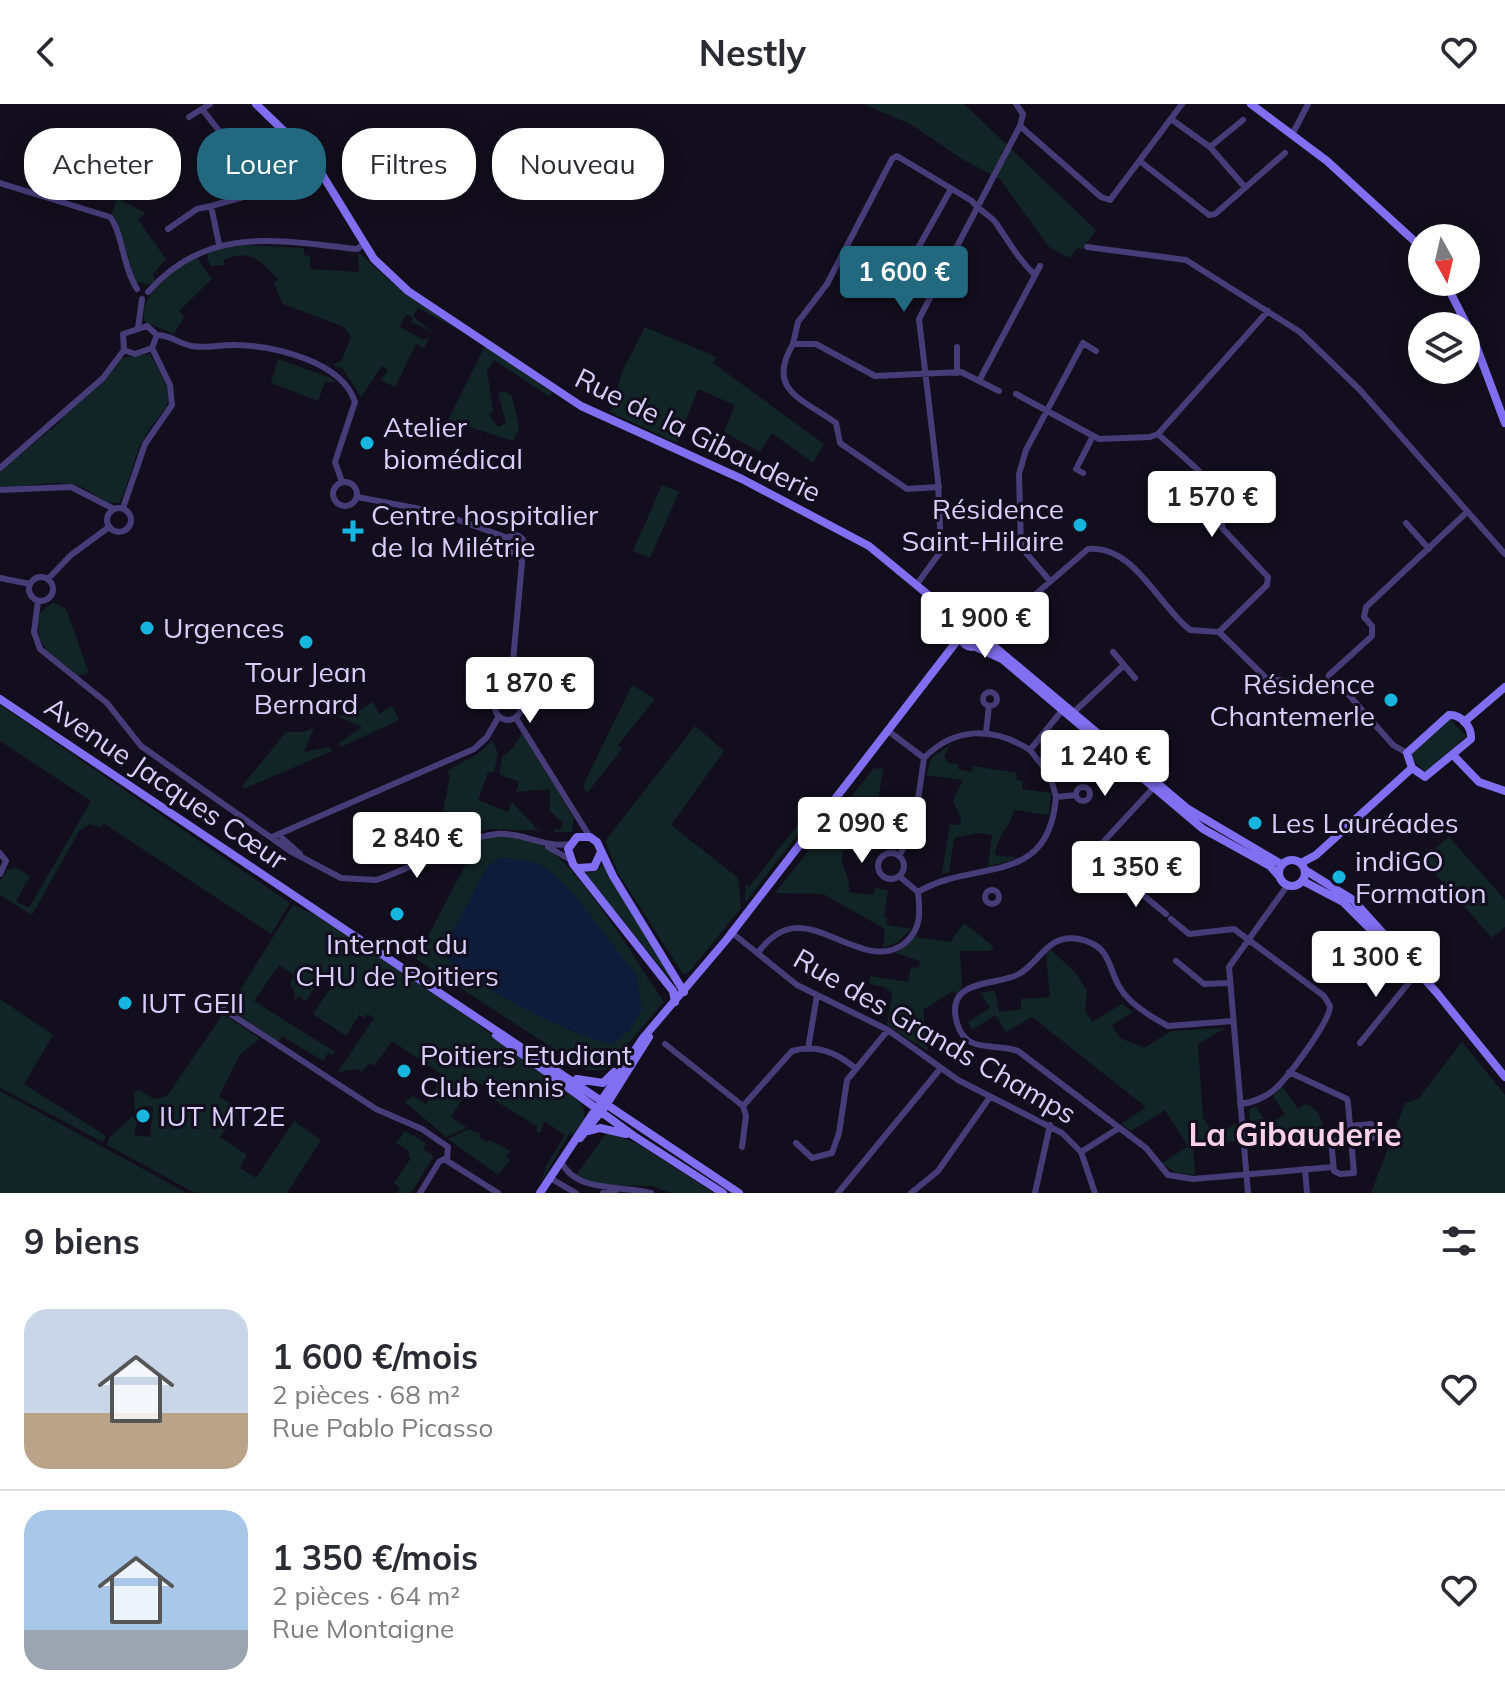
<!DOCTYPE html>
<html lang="fr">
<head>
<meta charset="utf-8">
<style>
	body { margin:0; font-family:Mulish,sans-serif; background:#f2f2f3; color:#2b2b33; height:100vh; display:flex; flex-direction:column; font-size:30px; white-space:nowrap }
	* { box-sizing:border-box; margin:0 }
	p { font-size:26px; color:#7c7c81 }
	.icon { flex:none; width:44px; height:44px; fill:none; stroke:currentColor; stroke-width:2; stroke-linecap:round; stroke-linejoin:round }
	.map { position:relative; height:1089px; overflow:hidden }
	.panel { display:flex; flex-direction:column; background:#fff; flex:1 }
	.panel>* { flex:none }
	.hud { position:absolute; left:24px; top:24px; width:800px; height:72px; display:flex; gap:16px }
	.needle { width:52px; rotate:172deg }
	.fabs { position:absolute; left:1408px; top:120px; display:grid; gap:16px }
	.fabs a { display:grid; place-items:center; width:72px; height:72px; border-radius:50%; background:#fff; box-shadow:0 4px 20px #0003; font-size:40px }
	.price { position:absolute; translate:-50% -68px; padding:0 18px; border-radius:8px; background:#fff; color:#222; font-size:26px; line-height:52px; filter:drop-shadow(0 2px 4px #0008) }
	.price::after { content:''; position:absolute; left:50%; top:48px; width:24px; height:18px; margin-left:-12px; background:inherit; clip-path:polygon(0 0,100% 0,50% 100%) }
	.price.active { background:#226980; color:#fff }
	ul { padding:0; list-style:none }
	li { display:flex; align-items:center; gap:24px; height:200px; padding:0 24px }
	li+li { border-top:2px solid #e1e1e2 }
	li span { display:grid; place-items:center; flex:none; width:224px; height:160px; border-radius:24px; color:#555 }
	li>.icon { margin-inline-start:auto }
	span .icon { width:96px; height:96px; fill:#fffc; stroke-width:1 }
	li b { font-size:34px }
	h2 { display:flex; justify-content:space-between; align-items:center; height:96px; padding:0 24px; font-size:34px }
	.pill { padding:0 28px; border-radius:32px; background:#fff; box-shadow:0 4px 20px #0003; font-size:28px; line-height:72px }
	.pill.active { background:#226980; color:#fff }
	header { display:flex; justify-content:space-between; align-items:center; height:104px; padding:0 24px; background:#fff; font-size:36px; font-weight:700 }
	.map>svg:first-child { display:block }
	.green { fill:#122526 }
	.water { fill:#0f1b3b }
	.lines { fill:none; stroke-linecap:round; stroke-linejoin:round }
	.street { stroke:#463d78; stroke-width:6 }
	.secondary { stroke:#816ff1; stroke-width:8 }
	.poi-dot { fill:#16b5df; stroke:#120e1d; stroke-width:3 }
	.labels { text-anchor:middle; stroke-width:6; stroke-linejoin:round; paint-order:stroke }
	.poi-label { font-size:28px; fill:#d9cffa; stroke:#120e1d; text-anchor:start }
	.street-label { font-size:28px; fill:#d9cffa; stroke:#120e1d }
	.quarter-label { font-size:32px; font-weight:bold; fill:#fad1e7; stroke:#120e1d }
</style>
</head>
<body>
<header><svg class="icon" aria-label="back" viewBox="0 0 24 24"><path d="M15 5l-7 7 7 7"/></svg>Nestly<svg class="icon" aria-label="heart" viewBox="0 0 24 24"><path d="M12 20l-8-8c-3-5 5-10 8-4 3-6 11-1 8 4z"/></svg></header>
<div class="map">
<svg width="1505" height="1089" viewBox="0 0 1505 1089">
	<rect width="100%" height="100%" fill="#120e1d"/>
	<path class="green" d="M864,0h100l132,126 -13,19 -6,-1 -7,10 -21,-11 -49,-68 -38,-20 -50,-34z
		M117,94l29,15 -8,7 28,39 -13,15 2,7 -5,4 -14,-3c-8,-20 -13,-52 -24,-68z
		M242,141l62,3v7l6,1v13l49,3 -1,-20 39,35 57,40 -36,-19 -5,8 19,16 -21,-10 2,-5 -7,-3 -6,13 24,13 6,-4 -6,12 -8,-4 -21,43 -14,-7 7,-10 -6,-4 -21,31 -18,-28 -10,-4 9,-5 9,-23 -7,-10 -61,-23 -9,-20 4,-5c-19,-19 -28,-31 -55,-19l2,5 -14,1 -4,-7 2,-8z
		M196,153l16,22 -33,32 5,6 -10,17 -29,-12c-9,-26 31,-53 51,-65z
		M645,223l71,30 -3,6 111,81 -11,19 -41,-30 -12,19 -36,-20 11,-27 -37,-16 -21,54 -67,-31 12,-40z
		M485,242l67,46 -2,5 -56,-37 -7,10 6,41 -5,3 10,13 8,-4 -8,-30 6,-2 8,5 7,33 -6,12 -65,-21z
		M150,250c37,61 10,47 -11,94 -7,18 -11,37 -19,54 -15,5 -27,-11 -41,-16 -23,-8 -55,2 -79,2v-16l4,-5 56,-45 2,-5 44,-38 16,-21z
		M278,255l53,19 5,4h-11l-7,19 -47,-18z
		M662,381l17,7 -29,66 -17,-7z
		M53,498l13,7 23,64 -11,3c-25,-19 -46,-29 -38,-63z
		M632,581l23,14 -37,46 4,4 -35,44 -4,-7z
		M373,598l6,12 13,-8 7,14 -58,27 -2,-4 23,-16 -25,-11 9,-1 6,-8 8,3z
		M0,601l290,198 -19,31 -168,-111 -1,5 -12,-4 -11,7 -47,84 -32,-20v-14l8,-12 4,1 2,-3 16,9 -14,25 13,7 62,-107 -91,-60z
		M1450,615l16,17 -40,37 -16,-17z
		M695,622l29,25 -53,74 67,53 3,30 -52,64 -6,2 -65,-101 -13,-32z
		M314,623l-10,25 26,-5 2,4 -86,37 -4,-2 44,-54h18z
		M522,629l52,85 -2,14h-18v-3l6,1 3,-7 -13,-12v-22l-34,3 3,-10 -20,-8 3,-17 11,-9z
		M492,636l6,13 -4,19h-6l-10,28 30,12 4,-10 26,28 11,1 -60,-2 -53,21 14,-75 -3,-3c15,-12 34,-16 45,-32z
		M951,640l-7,12 4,7 10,1v5l14,3 1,-6 44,7 -1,7 7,1 -1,8 29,4 -2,22 -35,-5c-3,16 -16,23 -19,45l23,3 -30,9 4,-32 -14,-2 -24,5 -5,34 -7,2 8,-50 10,1 1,-7 -8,-17 10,-21 -37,-5 6,-18z
		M874,664l9,1 -10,66 -17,-2c-28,32 -5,32 -7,59l24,3 2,-7 13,2 -4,27 3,1 -1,7 25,4 -13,13 -15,6 2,-19 -62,-35 -48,-1z
		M803,714l2,7 -60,78 1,-19 3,3z
		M492,732c17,0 33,1 49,9 37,18 98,120 123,157l-59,68h-19l-170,-111 62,-118z
		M1449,733l56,63v27l-13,11 -70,-79z
		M604,759l70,116 -2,2 -87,-107 11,-3z
		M293,801l27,12 142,95 119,91c7,13 1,21 -6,31h-6l-27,47 4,-15 19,-31 -21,-14 -4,12 -4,-2 2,-4 -50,-31 3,-5 -12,-8 -4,5 -5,-2 -19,31 16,11 -21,9 -41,-35 8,-6 13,8 18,-28 -52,-35 -18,25 -5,-3 -7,9 -6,-3 -18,3 36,-54 -7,-4 -3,4 -5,-3 -13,21 -33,-22 21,-31 -11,-8 -17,26 -8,-5 -4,6 1,-9 -5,-9 4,-9 -15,-10 -25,36 81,51 -2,3 -5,-2 -5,8 -41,-25 -4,6 -49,-34z
		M964,819l30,24 -4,4h-30l2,36 -5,7 -4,-3 -30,19 5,41 -41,-26 5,-32 -8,-6 -15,-3 1,-8 38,6 3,-15 8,1 1,-7 -25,-8 21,-16 34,5z
		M1051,846l24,22 12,19 -2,19 7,12 30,-18 11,8 -21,13 8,13 24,10 27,-17 54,-3 -27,16 5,74 13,18 20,-13 2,18 -45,4 2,30 -19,-2 -14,-10 26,-17 -23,-36 -34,21 -10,-7 25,-17 -114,-90 -26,15 -11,-17 -23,15 -4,-8 22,-14 -9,-15 14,-3 4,22 22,-3v-10l29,-2 -4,-44z
		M0,895l53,36 -29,49 82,52 -3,6 -103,-54z
		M223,910l37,25 -20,15 -21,42 20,14 -19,27 27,18 -7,13 16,10 38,-57 27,19 -34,53h-92l-88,-48 2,-7 25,-23 4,3 -4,17 16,2 3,-30 -9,-1 -1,4 -5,-1v6l-3,-2 -1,-21 5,-2 15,9 13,-3z
		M1462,938l43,53v98h-134l34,-90 13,-4z
		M1282,982l16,23 7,-5c17,6 18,19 19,35l-71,7 -4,-36 6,-4 13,19 17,-11 -12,-18z
		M0,987l187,102h-187z
		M469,1025l12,5 -1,4 7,4 3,-2 21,11 -5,6 4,3 -12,15 -50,-36z
		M405,1027l21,12 -3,6 11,7 -23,37h-14l3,-5 -6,-5 17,-25 -3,-2 2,-4 -14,-9z
		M607,1028l29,11 78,50h-43l-19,-7 -46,-1 -31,-8z"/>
	<path class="water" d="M500,753l35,5 13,7 26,25 62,81 6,35 -12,19 -16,15c-33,-3 -152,-63 -169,-89l2,-12 40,-76z"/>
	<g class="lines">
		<path class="street" d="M202,5l51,65 3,10 -9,12 -36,10 8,38
			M189,13l21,-13
			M1171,15l39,28 34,39
			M1020,22l81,71 9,3 72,-96
			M1293,29l15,-29
			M1210,43l33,-27
			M1141,58l68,53 6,-1 70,-61
			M0,79l110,34c13,17 12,48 27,72
			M168,125l29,-20 14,-3
			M1087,143l99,13 114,72 60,58 145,164
			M904,169l47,-84
			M148,188c59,-67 128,-52 209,-43l7,-5
			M147,222l10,9 -5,13 -17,6 -11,-4 -1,-16z
			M138,224l4,-29
			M157,231c14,0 22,9 35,11 14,3 30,-2 44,-1 38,1 106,16 119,57l-20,60 7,20
			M793,240l5,-22 29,-38 65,-125 5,-3 75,45c7,10 17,13 24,22 13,19 22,36 39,52
			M957,269v-26
			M979,277l61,-115
			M1016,290l83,45 51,-2 8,-3 110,-123
			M1158,330l40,36 24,31v27l46,49 -1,8 -48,47
			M0,364l103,-90 21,-28
			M1083,369l-7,-4 17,-33
			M333 390a12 12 0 1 1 24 0a12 12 0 1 1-24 0Z
			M939,383l-32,2 -67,-46 -4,-20c-35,-25 -70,-33 -43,-79h23l59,32 86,-4 38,19
			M0,386l71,-3 43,22
			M357,393l79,15 72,26
			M107 416a12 12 0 1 1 24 0a12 12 0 1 1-24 0Z
			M123,404l22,-64 27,-39 -2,-20 -18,-37
			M1406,419l23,26
			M506 440a9 9 0 1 1 18 0a9 9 0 1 1-18 0Z
			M29 485a12 12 0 1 1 24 0a12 12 0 1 1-24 0Z
			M0,474l30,6
			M48,475l23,-24 38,-28
			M1050,477l-29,-34 -2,-73 7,-24 57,-107 13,8
			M917,480l24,-33 -3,-70 -19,-162 101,-193 3,-12 -7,-10
			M38,497l-4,31 6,17 67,54 34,43 149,105 51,27 35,2c40,-12 80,-42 121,-46 26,-2 47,14 72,10
			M979,523l29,-9 80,-69c45,-5 70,56 102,81l29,2 48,47 73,6 53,60 14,8
			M1113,548l22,26
			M1328,579l1,-8 43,-39v-10l-8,-9 2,-10 100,-94
			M983 595a7 7 0 1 1 14 0a7 7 0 1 1-14 0Z
			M495 603a13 13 0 1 1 26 0a13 13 0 1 1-26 0Z
			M510,590l12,-132 -3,-9
			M1074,608l50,-47
			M516,614l74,119
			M887,626l37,28 -10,70 -15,28
			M986,628l3,-26
			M1030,646l20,25 6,22
			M924,654c31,-32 70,-31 106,-8l34,-42
			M1076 690a7 7 0 1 1 14 0a7 7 0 1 1-14 0Z
			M272,733l202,-88 13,-12 12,-21
			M282,734l18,16
			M548,743l21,12
			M0,749l6,8 -6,13
			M878 762a13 13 0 1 1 26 0a13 13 0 1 1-26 0Z
			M1121,772l-28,-23 62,-67
			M1126,777l40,33
			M985 793a7 7 0 1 1 14 0a7 7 0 1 1-14 0Z
			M918,788c56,-34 131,-3 138,-95l20,-2
			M1171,815l18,15 45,-5 90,67 6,10c0,16 -42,71 -55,83 -9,8 -23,14 -35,15
			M731,828l66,53 91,45 70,50 104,53 19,19 14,41
			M758,849c9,-13 23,-25 40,-25 34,0 76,41 107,15 17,-14 15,-32 13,-51l-19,-16
			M1176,857l28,23 25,-1
			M223,905l153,100 46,20 26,18 -1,12
			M1233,917l-65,5c-15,-8 -39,-23 -48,-38 -13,-21 -8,-42 -41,-49 -31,-6 -38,22 -60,35 -23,13 -75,3 -62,49 9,32 38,19 61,28l128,97 22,27 25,4 140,-12
			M1360,939l55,-68
			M665,940l78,62 49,-55c24,-7 46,2 64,18
			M808,945l9,-54
			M1289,968l58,27 1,4 6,70 -14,1 -6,-3 -3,-30 41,-3 -1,-14 -21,2
			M796,1039l16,15 20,-5 7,-20 8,-53 41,-50
			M742,1043l4,-31 -3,-10
			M1081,1048l38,-24
			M561,1057c14,32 59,24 90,32
			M1305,1065l2,24
			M550,1074l26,15
			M420,1089l19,-31 5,-3 54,34
			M603,1089l13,-2
			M838,1089l102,-124
			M911,1089l27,-22 52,-74
			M1035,1089l15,-68
			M1248,1089l-19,-226 58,-81"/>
		<path class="secondary" d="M256,0l56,54 62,101 34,32 173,115 161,73 127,67 97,80
			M1251,0l76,57 95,87
			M1445,178l27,53 33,88
			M961 532a11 11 0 1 1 22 0a11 11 0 1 1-22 0Z
			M983,533l205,172 93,55
			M976,543l26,12 201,170 67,37 8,9
			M0,595l739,494
			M1449,611c12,-1 23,12 22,24l-46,38 -13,-9 -5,-15z
			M1464,618l41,-35
			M1453,651l26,27 26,9
			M1279 769a13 13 0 1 1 26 0a13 13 0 1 1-26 0Z
			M1301,759l15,-8 96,-87
			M578,764l16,-1 7,-15
			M1305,766l48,30 84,93 68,84
			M1303,777l40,21 52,52
			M675,898l-2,-11 -100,-127 -5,-15 9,-12h13l7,5 16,34 71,116
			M496,931l138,101 89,57
			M577,975l26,4 11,-11
			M589,1027l11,-3 26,6
			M580,1034l27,-34 42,-67
			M540,1089l103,-155 84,-99 233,-302"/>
	</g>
	<g class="poi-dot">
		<circle cx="367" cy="339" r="8"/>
		<circle cx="1080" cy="421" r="8"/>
		<path d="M349 415h8v8h8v8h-8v8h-8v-8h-8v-8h8z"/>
		<circle cx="147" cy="524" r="8"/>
		<circle cx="306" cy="538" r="8"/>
		<circle cx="1391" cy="596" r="8"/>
		<circle cx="1255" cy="719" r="8"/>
		<circle cx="1339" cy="773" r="8"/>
		<circle cx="397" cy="810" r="8"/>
		<circle cx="125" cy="899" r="8"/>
		<circle cx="404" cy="967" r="8"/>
		<circle cx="143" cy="1012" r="8"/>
	</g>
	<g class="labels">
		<g class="poi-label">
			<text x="383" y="333">Atelier<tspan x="383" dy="32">biomédical</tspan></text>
			<text x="1064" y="415" text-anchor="end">Résidence<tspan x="1064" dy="32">Saint-Hilaire</tspan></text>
			<text x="371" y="421">Centre hospitalier<tspan x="371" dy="32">de la Milétrie</tspan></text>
			<text x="163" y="534">Urgences</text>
			<text x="306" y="578" text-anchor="middle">Tour Jean<tspan x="306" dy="32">Bernard</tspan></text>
			<text x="1375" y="590" text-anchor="end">Résidence<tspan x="1375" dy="32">Chantemerle</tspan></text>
			<text x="1271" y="729">Les Lauréades</text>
			<text x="1355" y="767">indiGO<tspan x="1355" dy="32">Formation</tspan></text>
			<text x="397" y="850" text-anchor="middle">Internat du<tspan x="397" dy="32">CHU de Poitiers</tspan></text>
			<text x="141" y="909">IUT GEII</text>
			<text x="420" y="961">Poitiers Etudiant<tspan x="420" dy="32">Club tennis</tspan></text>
			<text x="159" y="1022">IUT MT2E</text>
		</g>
		<g class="street-label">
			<text transform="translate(698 331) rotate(26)" y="10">Rue de la Gibauderie</text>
			<text transform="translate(166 679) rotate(34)" y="10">Avenue Jacques Cœur</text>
			<text transform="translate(935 932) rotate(30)" y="10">Rue des Grands Champs</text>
		</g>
		<g class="quarter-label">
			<text x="1295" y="1042">La Gibauderie</text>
		</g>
	</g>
</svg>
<div class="fabs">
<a><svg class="needle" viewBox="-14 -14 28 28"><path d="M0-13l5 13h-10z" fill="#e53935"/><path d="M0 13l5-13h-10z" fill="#7c7c81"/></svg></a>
<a><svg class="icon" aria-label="layers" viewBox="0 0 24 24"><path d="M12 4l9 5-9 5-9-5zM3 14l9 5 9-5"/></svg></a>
</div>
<b class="price active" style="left:904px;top:210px">1 600 €</b>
<b class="price" style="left:1212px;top:435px">1 570 €</b>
<b class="price" style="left:985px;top:556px">1 900 €</b>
<b class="price" style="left:530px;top:621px">1 870 €</b>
<b class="price" style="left:1105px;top:694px">1 240 €</b>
<b class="price" style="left:862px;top:761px">2 090 €</b>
<b class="price" style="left:417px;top:776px">2 840 €</b>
<b class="price" style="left:1136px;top:805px">1 350 €</b>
<b class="price" style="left:1376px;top:895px">1 300 €</b>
<div class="hud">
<a class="pill">Acheter</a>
<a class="pill active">Louer</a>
<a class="pill">Filtres</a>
<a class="pill">Nouveau</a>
</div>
</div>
<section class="panel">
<h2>9 biens<svg class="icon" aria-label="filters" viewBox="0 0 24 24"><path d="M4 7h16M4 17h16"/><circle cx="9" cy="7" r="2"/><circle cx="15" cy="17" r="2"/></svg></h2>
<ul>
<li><span style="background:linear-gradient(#c9d6e8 65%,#b9a48a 0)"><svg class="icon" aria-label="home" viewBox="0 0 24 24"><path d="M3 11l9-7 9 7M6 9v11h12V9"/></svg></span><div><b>1 600 €/mois</b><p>2 pièces · 68 m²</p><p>Rue Pablo Picasso</p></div><svg class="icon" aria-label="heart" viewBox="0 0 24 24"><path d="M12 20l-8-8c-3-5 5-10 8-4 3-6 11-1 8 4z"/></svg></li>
<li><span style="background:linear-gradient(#a9c7e8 75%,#9aa5b1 0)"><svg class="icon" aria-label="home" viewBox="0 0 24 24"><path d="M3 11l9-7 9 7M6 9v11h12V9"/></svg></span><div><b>1 350 €/mois</b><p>2 pièces · 64 m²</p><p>Rue Montaigne</p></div><svg class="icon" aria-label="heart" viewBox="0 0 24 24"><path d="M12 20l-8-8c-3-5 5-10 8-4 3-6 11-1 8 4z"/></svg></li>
</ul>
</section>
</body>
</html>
